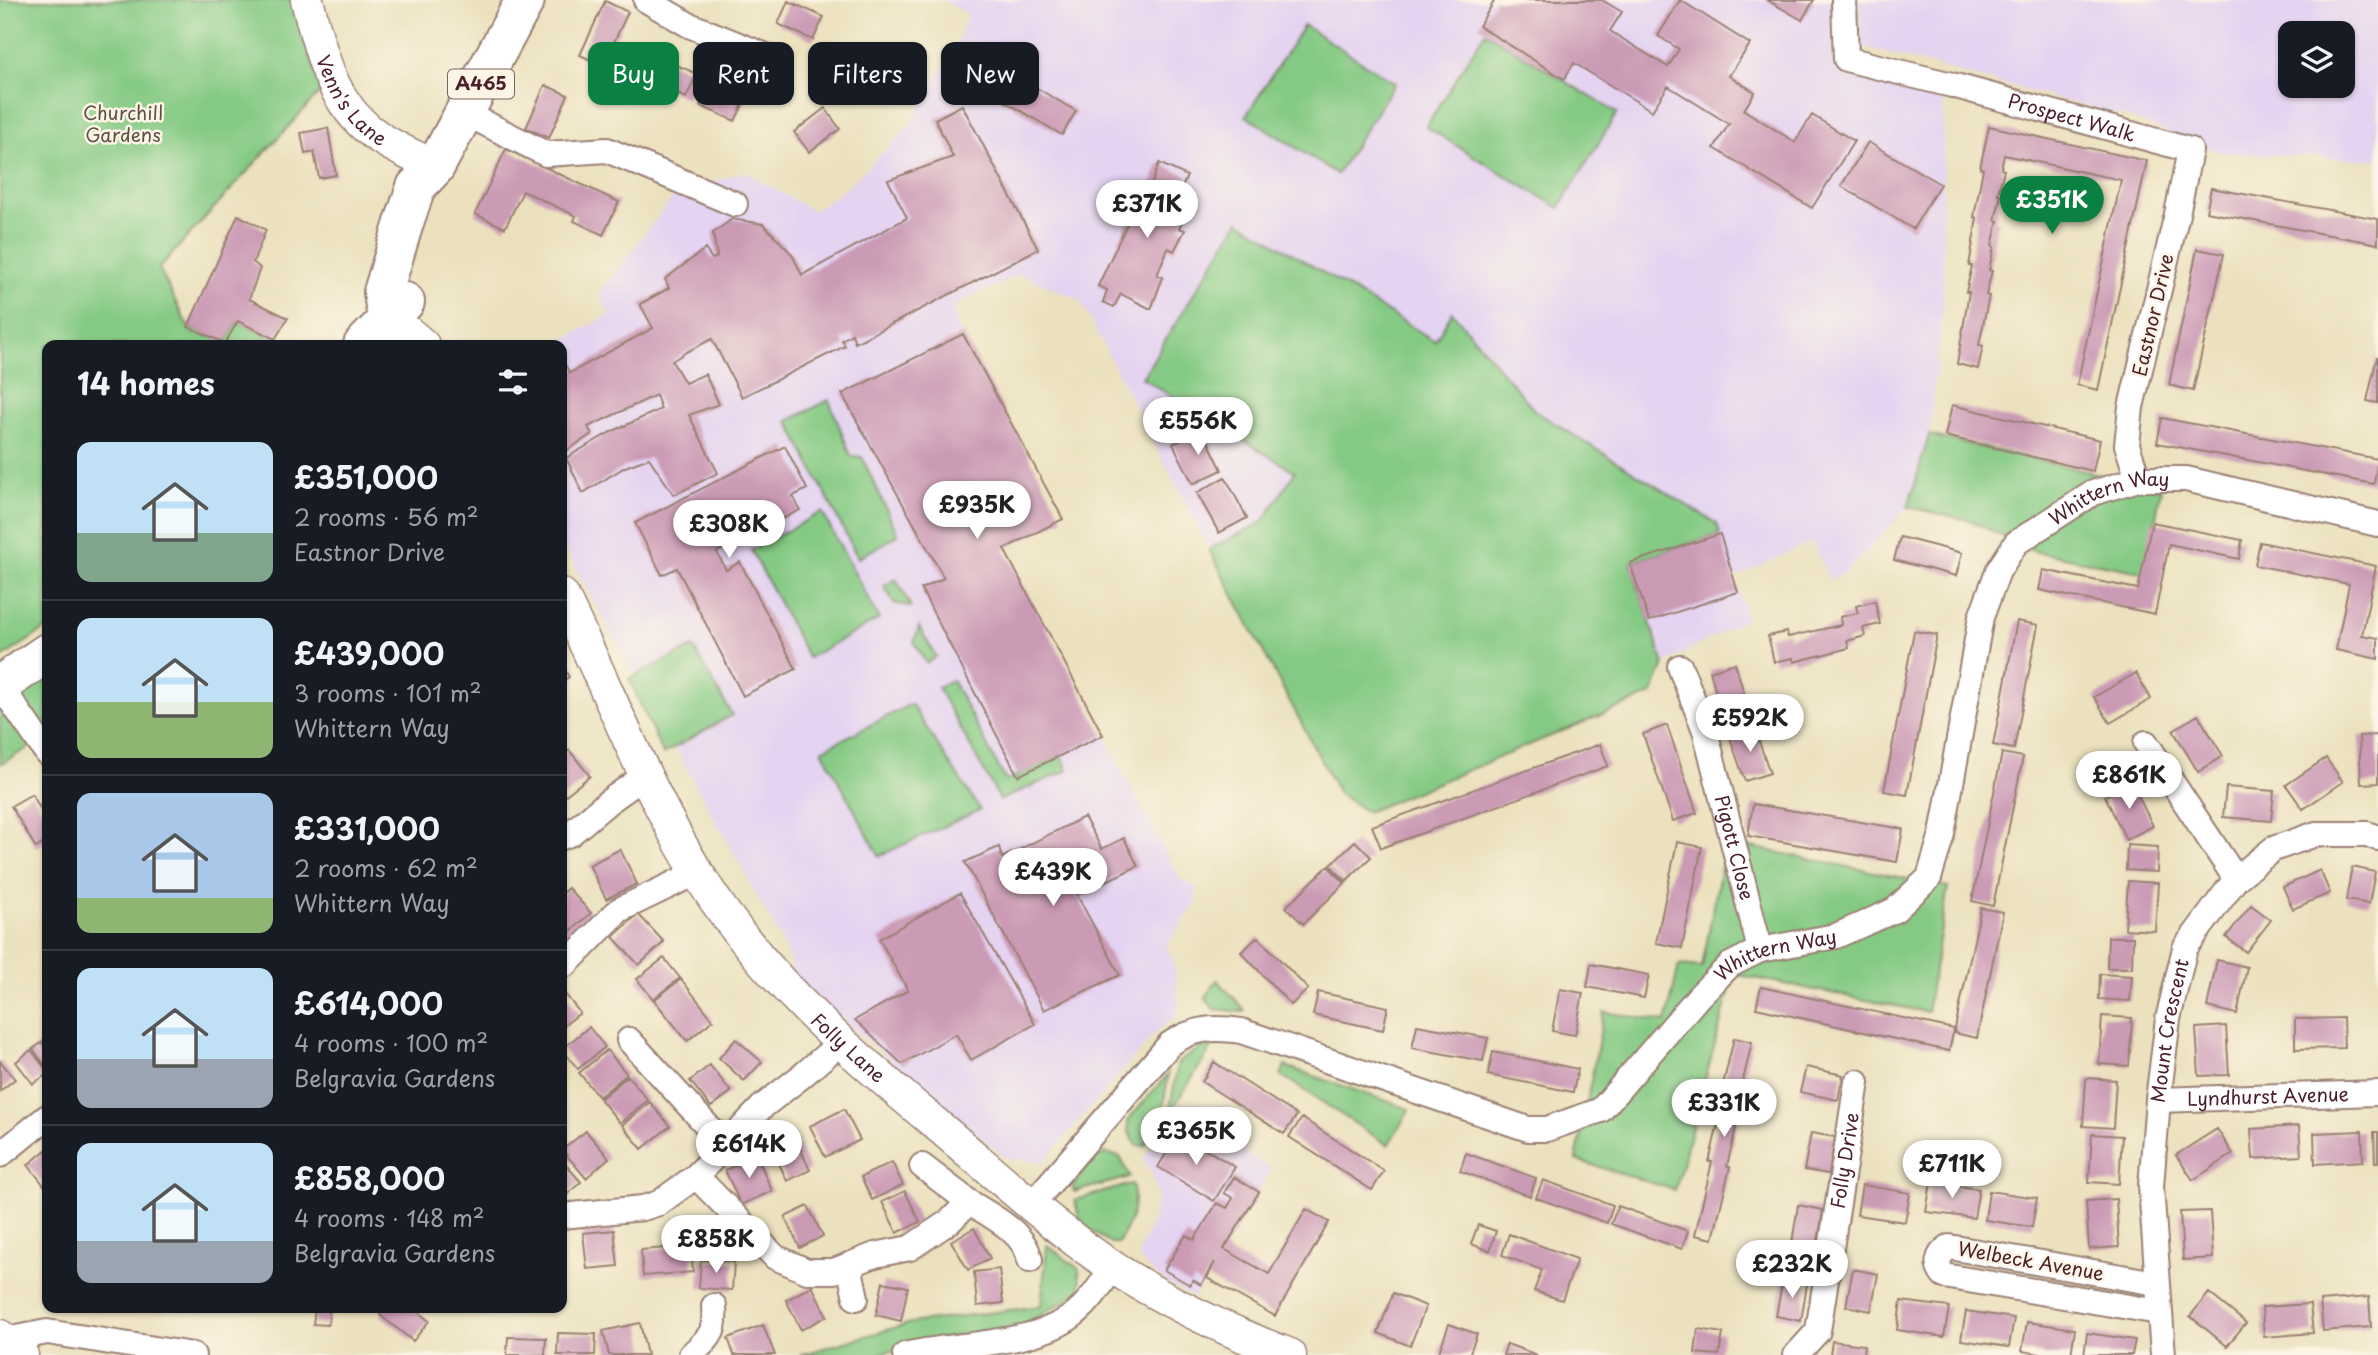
<!DOCTYPE html>
<html lang="en">
<head>
<meta charset="utf-8">
<style>
	body { margin:0; font-family:"Playpen Sans",sans-serif; background:#242831; color:#f1f3f6; height:100vh; display:flex; flex-direction:column; font-size:26px; white-space:nowrap }
	* { box-sizing:border-box; margin:0 }
	p { font-size:23px; color:#9ea1a6 }
	.icon { flex:none; width:38px; height:38px; fill:none; stroke:currentColor; stroke-width:2; stroke-linecap:round; stroke-linejoin:round }
	.map { position:relative; flex:1; overflow:hidden }
	.drawer { position:absolute; left:42px; top:340px; width:525px; height:973px; display:flex; flex-direction:column; background:#171b24; border-radius:14px; box-shadow:0 2px 5px #0004 }
	.drawer>* { flex:none }
	.guide { position:absolute; left:588px; top:42px; width:665px; height:63px; display:flex; gap:14px }
	.tools { position:absolute; left:2278px; top:21px; display:grid; gap:14px }
	.tools a { display:grid; place-items:center; width:77px; height:77px; border-radius:14px; background:#171b24; box-shadow:0 2px 5px #0004; font-size:35px }
	.price { position:absolute; translate:-50% -60px; padding:0 16px; border-radius:24px; background:#fff; color:#222; font-size:23px; line-height:46px; filter:drop-shadow(0 2px 4px #0008) }
	.price::after { content:''; position:absolute; left:50%; top:42px; width:21px; height:16px; margin-left:-10px; background:inherit; clip-path:polygon(0 0,100% 0,50% 100%) }
	.price.current { background:#0b8043; color:#fff }
	ul { padding:0; list-style:none }
	li { display:flex; align-items:center; gap:21px; height:175px; padding:0 35px }
	li+li { border-top:2px solid #363941 }
	li span { display:grid; place-items:center; flex:none; width:196px; height:140px; border-radius:14px; color:#555 }
	li>.icon { margin-inline-start:auto }
	span .icon { width:84px; height:84px; fill:#fffc; stroke-width:1 }
	li b { font-size:30px }
	h2 { display:flex; justify-content:space-between; align-items:center; height:84px; padding:0 35px; font-size:30px }
	.tag { padding:0 24px; border-radius:14px; background:#171b24; box-shadow:0 2px 5px #0004; font-size:24px; line-height:63px }
	.tag.current { background:#0b8043; color:#fff }
	.map>svg:first-child { display:block }
	.built { fill:#e4d3f1; fill-rule:evenodd }
	.green { fill:#85ca84; stroke:#687458; stroke-width:2 }
	.building { fill:#cb9ab5 }
	.lines { fill:none; stroke-linecap:round; stroke-linejoin:round }
	.minor-casing { stroke:#9a8074; stroke-width:28 }
	.tertiary-casing { stroke:#9a8074; stroke-width:35 }
	.trunk-casing { stroke:#9a8074; stroke-width:42 }
	.minor { stroke:#fff; stroke-width:24 }
	.tertiary { stroke:#fff; stroke-width:32 }
	.trunk { stroke:#fff; stroke-width:38 }
	.labels { text-anchor:middle; stroke-width:5; stroke-linejoin:round; paint-order:stroke }
	.shield { fill:#fcf5e5; stroke:#7f5f63; stroke-width:2 }
	.shield-label { font-size:18px; font-weight:bold; fill:#4a1f2b }
	.street-label { font-size:19px; fill:#4a1f2b; stroke:#fcf5e5 }
	.park-label { font-size:19px; fill:#5c5246; stroke:#fcf5e5 }
</style>
</head>
<body>
<div class="map">
<svg width="2378" height="1355" viewBox="0 0 2378 1355">
	<rect width="100%" height="100%" fill="#fcf5e5"/>
	<filter id="ink" filterUnits="userSpaceOnUse"><feTurbulence type="fractalNoise" baseFrequency=".0143" numOctaves="2"/><feDisplacementMap in="SourceGraphic" scale="14" xChannelSelector="R" yChannelSelector="G"/><feConvolveMatrix kernelMatrix="1 2 1 2 8 2 1 2 1" color-interpolation-filters="sRGB"/></filter>
	<filter id="wash" filterUnits="userSpaceOnUse"><feTurbulence type="fractalNoise" baseFrequency=".00686" numOctaves="4" result="noise"/><feDisplacementMap in="SourceGraphic" scale="28" xChannelSelector="R" yChannelSelector="G"/><feGaussianBlur stdDeviation="1.57" result="paint"/><feColorMatrix in="noise" values="0 0 0 0 0 0 0 0 0 0 0 0 0 0 0 0 0 1.4 0 .05"/><feComposite in="paint" operator="in"/></filter>
	<g filter="url(#wash)">
		<rect width="100%" height="100%" fill="#ebe1be"/>
		<path class="built" d="M941,0h892l2,52 108,42v212l-14,129 -21,72 -57,61 -21,13 -18,-39 -78,36 13,40 -83,46 -34,-101 89,-29 -2,-10 -182,-113 -83,-98 -17,29 -140,130 -32,50 -54,27 -129,-249 -60,-26 -68,33 6,19 105,193 -58,30 175,330 17,9 -2,16 -28,41 8,24 3,30 1,6 -4,12 -19,15 -113,130 -37,-4 -209,-177 -15,-40 -220,-398v-198h-9l57,-30 -11,-22 77,-99 68,-22 69,39 31,-21 64,-62 48,-83 12,-31z
			M1859,0h519v160l-158,-8 -89,-34 -270,-72zM2291,33h52v53h-52z
			M1180,1108l91,61 -77,129 -35,-20 -19,-18 -1,-9 14,-30 4,-27 -5,-21 -9,-14z"/>
		<path class="green" d="M0,0h292l30,90 -163,178 29,59 37,16 13,-22 49,24h-240v283l-47,31z
			M1304,25l91,58 -58,91 -91,-58z
			M1485,32l132,81 -58,95 -133,-81z
			M1239,221l196,120 17,-29 83,99 182,113 3,10 -90,29 34,101 -12,30 -285,118 -28,-18 -130,-245 54,-27 32,-50 -153,-94z
			M829,400l22,56 11,1 36,78 -40,23 -70,-137z
			M1929,435l232,54 -15,84 -113,-22 -61,-30 -64,-14z
			M822,512l57,107 -71,39 -57,-108z
			M896,579l15,28 -17,-4 -10,-17z
			M919,627l17,30 -10,6 -12,-21z
			M693,647l39,68 -69,39 -34,-75z
			M47,653v80l-8,9 -39,22v-79z
			M952,680l54,101 55,-26 7,15 -68,30 -62,-112z
			M911,704l69,106 -101,46 -57,-106z
			M1726,842l222,45 -21,125 -193,-38 -59,216 -99,-30 28,-148 62,10 13,-57 23,2z
			M1217,980l27,29v3l-30,-3 -9,-11z
			M1201,1047h11l-43,67 9,-51z
			M1285,1066l125,43 -22,36 -107,-70z
			M1168,1074l-6,44 -18,28h-7l-8,-14 -1,-12z
			M1106,1153l14,4 10,20 -56,15 -1,-5c6,-13 19,-29 33,-34z
			M1132,1184c6,23 -2,39 -14,59h-9l-29,-21 -5,-22z
			M1047,1245l32,24 1,21 -15,11 -42,24 -92,15 -54,15h-77l111,-32 130,-17z"/>
		<g id="blocks">
			<path class="building" d="M1495,0h107l20,12 -12,19 58,36 11,-18 -21,-13 22,-36 70,44 -21,32 26,16 -11,18 51,32 17,-27 42,26 -42,67 -98,-60 15,-24 -61,-38 -16,25 -78,-48 -10,16 -85,-53z
				M1767,0h47l-12,20z
				M605,1l23,11 -25,54 -23,-11z
				M788,1l36,16 -11,23 -35,-16z
				M851,46l11,37 -24,7 -12,-37z
				M661,58l36,16 -11,24 -35,-17z
				M1006,70l70,41 -14,24 -70,-41z
				M710,82l36,16 -11,23 -35,-15z
				M545,85l23,10 -19,43 -23,-10z
				M962,105l76,144 -183,94 -3,-9 -10,6 3,6 -103,51 -30,-58 -24,12 -16,10 13,22 20,-9 14,30 -30,11 29,58 -44,22 -25,-37 -24,9 -42,26 -17,-35 43,-25 52,-24 -5,-14 -68,32 4,7 -29,19 -1,-89 2,-1 6,10 83,-45 -13,-24 29,-16 -4,-9 40,-30 7,10 5,-2 -4,-24 19,-14 31,5 29,30 10,21 105,-57 -19,-38 65,-23 -18,-38z
				M825,108l15,21 -31,23 -15,-20z
				M1989,126l158,35 -49,229 -21,-5 44,-205 -117,-25 -3,14 3,1 -6,24 3,1 -6,25 3,1 -6,25 2,1 -5,23 3,1 -6,24 3,1 -10,49 4,1 -5,23 -21,-5 12,-72h-3l6,-26h-3l8,-48 -3,-1 9,-48 -3,-1z
				M328,128l8,47 -17,3 -5,-26 -9,2 -4,-21z
				M1868,142l72,42 -27,45 -72,-43z
				M506,149l113,53 -16,33 -29,-14 2,-5 -53,-25 -18,37 -30,-14z
				M1159,163l28,13 -9,21 13,7 -12,24 6,2 -11,21 -6,-3 -11,27 6,2 -12,32 -30,-15 -7,13 -11,-5 4,-12 -9,-4 48,-103 5,3z
				M2211,188l167,31v25l-172,-32z
				M238,215l28,15 -13,32 7,6 -11,31 39,19 -13,21 -37,-18 -13,22 -37,-16z
				M2197,249l27,5 -31,137 -24,-6z
				M963,334l100,185 -59,30 99,186 -85,41 -97,-187 23,-11 -102,-184z
				M2377,357h1v46l-11,-2z
				M1952,405l148,35 -7,31 -148,-35z
				M2162,418l216,41 -4,25 -217,-41z
				M1202,429l20,41 -29,14 -20,-40z
				M785,446l22,43 -14,7 7,14 -83,42 9,18 14,-8 56,107 -53,27 -66,-128 -15,7 -27,-52z
				M1225,477l22,41 -28,15 -22,-40z
				M2152,522l90,18 -3,19 -70,-15 -14,70 -116,-24 4,-20 95,19z
				M1720,534l18,58 -89,29 -19,-58z
				M1900,537l62,16 -6,23 -62,-16z
				M2260,542l116,24 -14,69 16,3v21l-42,-9 13,-66 -94,-19z
				M1875,601l5,23 -17,4 2,8 -18,5 2,7 -55,14 -1,-4 -19,4 -6,-26 19,-4 1,5 53,-12 -1,-8 18,-4 -2,-7z
				M2017,621l21,4 -24,124 -21,-4z
				M1914,631l23,4 -30,160 -23,-4z
				M1735,663l14,47 -26,8 -13,-47z
				M562,665l7,12 -7,5z
				M2136,673l15,26 -41,24 -16,-26z
				M2198,715l25,41 -25,16 -25,-42z
				M1667,725l30,88 -24,8 -30,-87z
				M1754,727l16,46 -25,8 -16,-46z
				M2378,735v48l-17,1 -2,-48z
				M1600,744l8,22 -227,82 -9,-22z
				M569,750l21,26 -28,22v-42z
				M2002,753l21,4 -30,149 -21,-5z
				M2326,758l17,24 -40,27 -17,-24z
				M2132,783l21,43 -27,14 -21,-44z
				M2226,787l48,4 -3,30 -48,-4z
				M32,794l15,27v20l-11,7 -25,-42z
				M1753,804l150,25 -6,33 -149,-26z
				M1084,817l18,32 22,-11 14,28 -61,29 43,80 -76,35 -79,-148 34,-15 3,11z
				M1355,841l16,16 -25,24 -16,-16z
				M1677,842l25,5 -20,101 -26,-5z
				M2127,845l31,2 -1,25 -31,-2z
				M620,849l17,35 -31,15 -17,-34z
				M1328,866l17,17 -42,41 -17,-17z
				M2352,867l23,5 -6,32 -23,-4z
				M2320,870l10,23 -37,16 -10,-22z
				M2128,881l30,2 -3,48 -30,-2z
				M568,888l23,25 -29,26v-46z
				M960,893l75,131 -64,36 -15,-26 -54,30 -47,-44 53,-30 -29,-51z
				M2251,905l20,15 -25,32 -20,-15z
				M1981,908l22,4 -26,126 -23,-5z
				M638,914l26,28 -25,23 -26,-28z
				M1258,937l50,52 -17,16 -50,-53z
				M2108,937h25l-1,31h-25z
				M664,958l16,20 -27,21 -16,-20z
				M2217,960l30,7 -10,47 -30,-7z
				M1591,964l58,11 -5,23 -57,-11z
				M2100,974l32,2 -2,25 -31,-2z
				M681,979l32,41 -26,21 -33,-41z
				M1761,987l193,42 -5,22 -193,-43z
				M1560,989l23,4 -8,42 -23,-4z
				M562,990l18,23 -18,14z
				M1318,992l70,15 -5,23 -70,-15z
				M2102,1016l30,2 -3,48 -30,-2z
				M2343,1018l1,30 -49,1v-30z
				M1417,1025l71,13 -5,23 -71,-13z
				M2226,1026l3,49 -30,1 -3,-48z
				M589,1027l16,20 -27,22 -16,-20z
				M1734,1038l18,4 -17,73h4l-12,51 3,1 -17,72 -18,-4 17,-73h-3l12,-51 -4,-1z
				M47,1039v29l-14,-19z
				M736,1039l26,23 -18,19 -25,-23z
				M31,1050l16,21v3l-14,10 -17,-22z
				M607,1050l20,24 -28,23 -20,-24z
				M1493,1052l85,17 -5,23 -85,-17z
				M0,1061l15,18 -15,12z
				M1214,1062l83,53 -13,19 -82,-52z
				M710,1065l21,27 -20,15 -21,-26z
				M1806,1067l37,8 -5,25 -38,-8z
				M628,1076l20,24 -28,23 -20,-24z
				M2086,1078l30,2 -3,48 -30,-2z
				M650,1102l20,24 -28,23 -20,-24z
				M844,1109l16,31 -35,17 -15,-31z
				M1302,1118l82,53 -12,19 -83,-53z
				M2299,1126l2,30 -48,3 -2,-30z
				M2217,1129l16,25 -40,26 -17,-25z
				M586,1131l23,27 -23,20 -24,-28z
				M2362,1131l1,30 -48,3 -1,-31z
				M2374,1132h4v30h-3z
				M1179,1133l56,34 -21,34 -56,-34z
				M1811,1133l24,4 -6,37 -25,-4z
				M2092,1134l30,2 -3,48 -30,-2z
				M796,1139l14,31 -23,11 -14,-31z
				M47,1149v40l-19,-24z
				M1466,1153l70,25 -6,18 -70,-25z
				M757,1156l15,35 -31,14 -16,-35z
				M562,1160l19,22 -19,17z
				M892,1162l11,23 -31,15 -11,-23z
				M1234,1177l25,15 -35,57 45,25 37,-65 23,13 -54,94 -68,-38 8,-16 -14,23 -8,-5 -3,5 -26,-15 22,-35 8,5 23,-37 10,5 6,-10 -9,-5z
				M1543,1180l70,25 -6,18 -71,-25z
				M1931,1182l48,7 -5,29 -48,-6z
				M1862,1185l48,8 -5,29 -48,-7z
				M905,1191l15,31 -23,11 -15,-31z
				M1989,1191l48,7 -5,29 -47,-7z
				M2116,1199l3,48 -30,2 -3,-48z
				M1798,1205l25,5 -6,38 -25,-5z
				M808,1206l15,30 -23,12 -15,-31z
				M1618,1206l70,25 -6,18 -71,-25z
				M2210,1211l3,47 -30,2 -3,-48z
				M1478,1225l18,6 -6,20 -19,-7z
				M974,1228l16,30 -22,12 -17,-29z
				M614,1230l4,36 -31,3 -4,-36z
				M1509,1234l68,25 -15,41 -28,-9 8,-21 -40,-15z
				M691,1246l2,26 -50,4 -2,-26z
				M701,1260l33,2 -2,28 -33,-2z
				M999,1269l4,34 -26,3 -3,-34z
				M1853,1269l25,5 -7,37 -25,-5z
				M1783,1279l24,5 -6,37 -25,-5z
				M883,1282l25,5 -7,34 -25,-6z
				M812,1286l15,30 -26,14 -15,-30z
				M1393,1293l33,13 -16,40 -32,-13z
				M2209,1293l37,30 -19,23 -37,-30z
				M2369,1297l2,30 -48,4 -3,-30z
				M1901,1301l48,6 -5,30 -47,-7z
				M2310,1304l3,29 -49,4 -2,-30z
				M315,1307h15l-2,18 -15,-1z
				M332,1307h22v5z
				M386,1307h26l17,14 -16,20 -33,-26z
				M1966,1311l48,7 -5,29 -48,-7z
				M2027,1322l48,7 -4,26h-25l-24,-4z
				M640,1323l7,32h-38l-6,-24z
				M1449,1324l28,10 -8,21h-31z
				M763,1325l12,30h-41l-6,-17z
				M1698,1329l25,4 -4,22 -24,-2z
				M558,1333l38,1 -1,21h-38z
				M2087,1333l48,7 -3,15h-48z
				M508,1337l38,1 -1,17h-38z
				M1832,1341l32,4 -1,10h-33z
				M1507,1344l30,11h-34z"/>
		</g>
	</g>
	<g filter="url(#ink)">
		<use href="#blocks" fill-opacity="0" stroke="#9a8074" stroke-width="2"/>
		<g class="lines">
			<defs>
				<g id="minor">
					<path d="M646,0l43,25 82,33"/>
					<path id="s1" d="M1844,0l2,59 106,26 238,65 -13,64 -46,193 -4,38 11,34"/>
					<path d="M465,113l81,41 61,-4 128,54"/>
					<path id="s2" d="M1680,667l25,63 55,220"/>
					<path d="M0,685l47,68"/>
					<path d="M2146,743l90,136"/>
					<path d="M562,837l8,-3 38,-32 38,-27"/>
					<path d="M566,964l53,-54 79,-38"/>
					<path d="M629,1040l95,104"/>
					<path id="s3" d="M2158,1100l220,-7"/>
					<path d="M0,1155l47,-38"/>
					<path d="M696,1176l79,81 32,14h27l41,-16 35,-7 40,-27 19,-19 -47,-36"/>
					<path d="M969,1202c22,14 56,30 61,58"/>
					<path id="s4" d="M1032,1204l138,-160c23,-16 43,-17 71,-13l287,98h19l54,-19 98,-114 31,-31 30,-15 76,-14 59,-26 34,-32 13,-44 39,-217 17,-46 18,-28 77,-50 45,-14h48l192,45"/>
					<path d="M562,1216l81,-8 16,-5 37,-27 66,-69 41,-32 37,-32"/>
					<path d="M849,1265l7,33"/>
					<path d="M2156,1283l-207,-36c-12,8 -14,18 -5,29l215,36"/>
					<path d="M6,1340l41,-8 146,23"/>
					<path d="M691,1355c19,-19 25,-20 23,-49"/>
					<path d="M905,1355c49,-12 133,-9 171,-42 15,-12 26,-30 37,-46"/>
					<path id="s5" d="M1796,1355l22,-24 39,-249"/>
					<path id="s6" d="M2163,1355l-12,-169 7,-86 10,-81 17,-71 51,-69 37,-30 43,-15h51l11,4"/>
				</g>
				<g id="tertiary">
					<path id="s7" d="M307,0c13,49 23,101 66,133 18,14 42,23 62,34"/>
					<path d="M387,320l22,13 14,12"/>
					<path id="s8" d="M562,595c52,104 92,219 160,315 63,87 134,147 215,215 49,41 96,84 147,122 62,46 133,80 206,108"/>
					<path d="M0,1336l22,19"/>
				</g>
				<path id="trunk" d="M387,320l-4,-28 20,-66 13,-39 19,-20 90,-167
					M363,345l42,-43
					M0,685l47,-32"/>
			</defs>
			<use href="#minor" class="minor-casing"/>
			<use href="#tertiary" class="tertiary-casing"/>
			<use href="#trunk" class="trunk-casing"/>
			<use href="#minor" class="minor"/>
			<use href="#tertiary" class="tertiary"/>
			<use href="#trunk" class="trunk"/>
		</g>
	</g>
	<g class="labels">
		<rect class="shield" x="448" y="69.5" width="66" height="29" rx="5"/>
		<g class="shield-label">
			<text x="481" y="90">A465</text>
		</g>
		<g class="street-label">
			<text dy="7" stroke="none"><textPath href="#s7" startOffset="112">Venn's Lane</textPath></text>
			<text dy="7" stroke="none"><textPath href="#s1" startOffset="292">Prospect Walk</textPath></text>
			<text transform="translate(2153 315) rotate(-77)" y="7">Eastnor Drive</text>
			<text dy="7" stroke="none"><textPath href="#s4" startOffset="1536">Whittern Way</textPath></text>
			<text dy="7" stroke="none"><textPath href="#s2" startOffset="189">Pigott Close</textPath></text>
			<text dy="7" stroke="none"><textPath href="#s4" startOffset="906">Whittern Way</textPath></text>
			<text dy="7" stroke="none"><textPath href="#s6" startOffset="326">Mount Crescent</textPath></text>
			<text dy="7" stroke="none"><textPath href="#s8" startOffset="541">Folly Lane</textPath></text>
			<text dy="7" stroke="none"><textPath href="#s3" startOffset="110">Lyndhurst Avenue</textPath></text>
			<text dy="7" stroke="none"><textPath href="#s5" startOffset="205">Folly Drive</textPath></text>
			<text transform="translate(2031 1261) rotate(10)" y="7">Welbeck Avenue</text>
		</g>
		<g class="park-label">
			<text x="123" y="120">Churchill<tspan x="123" dy="22">Gardens</tspan></text>
		</g>
	</g>
</svg>
<div class="tools">
<a><svg class="icon" aria-label="layers" viewBox="0 0 24 24"><path d="M12 4l9 5-9 5-9-5zM3 14l9 5 9-5"/></svg></a>
</div>
<b class="price current" style="left:2052px;top:236px">£351K</b>
<b class="price" style="left:1147px;top:240px">£371K</b>
<b class="price" style="left:1198px;top:457px">£556K</b>
<b class="price" style="left:977px;top:541px">£935K</b>
<b class="price" style="left:729px;top:560px">£308K</b>
<b class="price" style="left:1750px;top:754px">£592K</b>
<b class="price" style="left:2129px;top:811px">£861K</b>
<b class="price" style="left:1053px;top:908px">£439K</b>
<b class="price" style="left:1724px;top:1139px">£331K</b>
<b class="price" style="left:1196px;top:1167px">£365K</b>
<b class="price" style="left:749px;top:1180px">£614K</b>
<b class="price" style="left:1952px;top:1200px">£711K</b>
<b class="price" style="left:716px;top:1275px">£858K</b>
<b class="price" style="left:1792px;top:1300px">£232K</b>
<div class="guide">
<a class="tag current">Buy</a>
<a class="tag">Rent</a>
<a class="tag">Filters</a>
<a class="tag">New</a>
</div>
<section class="drawer">
<h2>14 homes<svg class="icon" aria-label="filters" viewBox="0 0 24 24"><path d="M4 7h16M4 17h16"/><circle cx="9" cy="7" r="2"/><circle cx="15" cy="17" r="2"/></svg></h2>
<ul>
<li><span style="background:linear-gradient(#bfe0f5 65%,#7fa58c 0)"><svg class="icon" aria-label="home" viewBox="0 0 24 24"><path d="M3 11l9-7 9 7M6 9v11h12V9"/></svg></span><div><b>£351,000</b><p>2 rooms · 56 m²</p><p>Eastnor Drive</p></div></li>
<li><span style="background:linear-gradient(#bfe0f5 60%,#8fb573 0)"><svg class="icon" aria-label="home" viewBox="0 0 24 24"><path d="M3 11l9-7 9 7M6 9v11h12V9"/></svg></span><div><b>£439,000</b><p>3 rooms · 101 m²</p><p>Whittern Way</p></div></li>
<li><span style="background:linear-gradient(#a9c7e8 75%,#8fb573 0)"><svg class="icon" aria-label="home" viewBox="0 0 24 24"><path d="M3 11l9-7 9 7M6 9v11h12V9"/></svg></span><div><b>£331,000</b><p>2 rooms · 62 m²</p><p>Whittern Way</p></div></li>
<li><span style="background:linear-gradient(#bfe0f5 65%,#9aa5b1 0)"><svg class="icon" aria-label="home" viewBox="0 0 24 24"><path d="M3 11l9-7 9 7M6 9v11h12V9"/></svg></span><div><b>£614,000</b><p>4 rooms · 100 m²</p><p>Belgravia Gardens</p></div></li>
<li><span style="background:linear-gradient(#bfe0f5 70%,#9aa5b1 0)"><svg class="icon" aria-label="home" viewBox="0 0 24 24"><path d="M3 11l9-7 9 7M6 9v11h12V9"/></svg></span><div><b>£858,000</b><p>4 rooms · 148 m²</p><p>Belgravia Gardens</p></div></li>
</ul>
</section>
</div>
</body>
</html>
